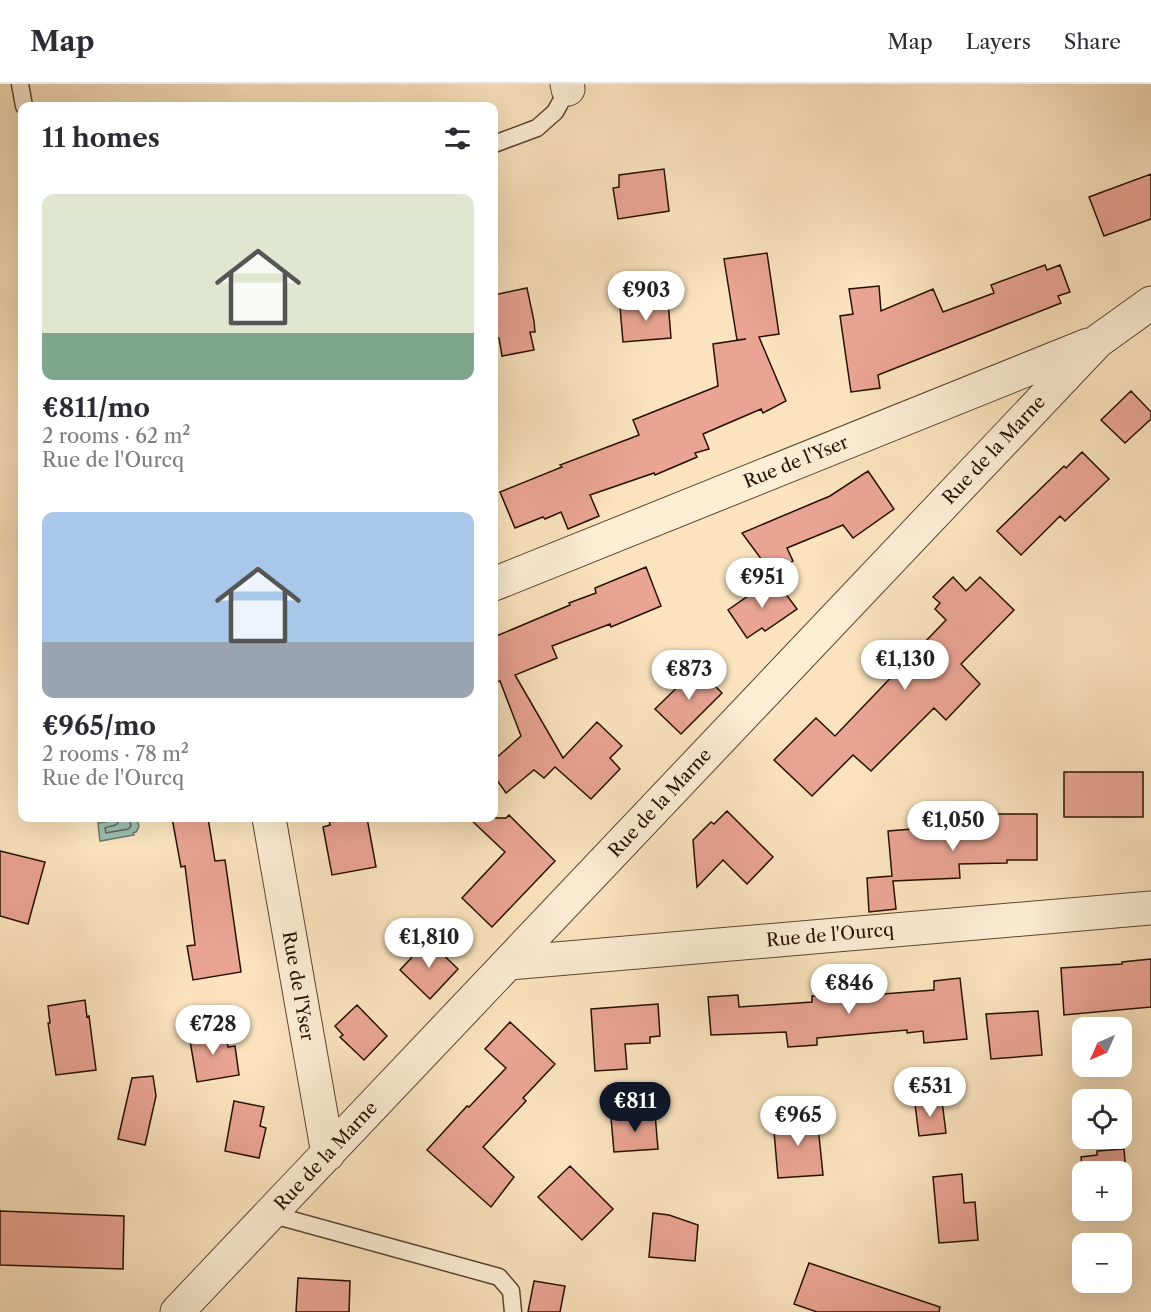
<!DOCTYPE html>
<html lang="en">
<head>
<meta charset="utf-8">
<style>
	body { margin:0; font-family:"Libre Caslon Text",serif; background:#f7f7f7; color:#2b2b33; height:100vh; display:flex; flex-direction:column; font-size:22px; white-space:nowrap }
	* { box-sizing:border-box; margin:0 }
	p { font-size:20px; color:#7c7c81 }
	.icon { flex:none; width:33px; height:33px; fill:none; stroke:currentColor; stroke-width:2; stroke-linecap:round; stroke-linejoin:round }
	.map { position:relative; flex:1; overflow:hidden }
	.details { position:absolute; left:18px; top:18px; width:480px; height:720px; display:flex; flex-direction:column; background:#fff; border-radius:12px; box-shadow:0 6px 24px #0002 }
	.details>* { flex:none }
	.needle { width:39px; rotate:225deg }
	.controls { position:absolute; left:1072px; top:933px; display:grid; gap:12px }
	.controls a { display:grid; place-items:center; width:60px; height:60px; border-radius:12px; background:#fff; box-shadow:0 6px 24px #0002; font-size:30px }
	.price { position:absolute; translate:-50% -51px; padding:0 14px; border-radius:21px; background:#fff; color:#222; font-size:20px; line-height:39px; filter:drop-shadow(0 2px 3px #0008) }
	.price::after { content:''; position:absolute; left:50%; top:36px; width:18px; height:14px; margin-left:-9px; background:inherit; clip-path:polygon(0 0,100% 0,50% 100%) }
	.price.current { background:#111827; color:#fff }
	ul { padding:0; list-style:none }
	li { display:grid; align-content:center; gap:12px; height:318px; padding:0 24px }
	li span { display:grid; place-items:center; height:186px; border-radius:12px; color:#555 }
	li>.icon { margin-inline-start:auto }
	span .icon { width:108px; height:108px; fill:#fffc; stroke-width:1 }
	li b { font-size:26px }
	h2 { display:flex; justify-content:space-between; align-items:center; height:72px; padding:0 24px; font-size:26px }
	header { display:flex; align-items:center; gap:36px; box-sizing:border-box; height:84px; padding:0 30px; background:#fff; border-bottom:2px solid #e1e1e2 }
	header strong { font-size:28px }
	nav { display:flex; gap:33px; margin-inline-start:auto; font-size:21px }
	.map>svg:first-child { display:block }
	.water { fill:#9ebeb0; stroke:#6f786a; stroke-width:1.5 }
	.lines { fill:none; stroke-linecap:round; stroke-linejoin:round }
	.shore { stroke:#636758; stroke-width:1.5 }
	.building { fill:#e9a493; stroke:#281001; stroke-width:1.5 }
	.service-casing { stroke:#5c4530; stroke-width:19 }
	.minor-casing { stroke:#5c4530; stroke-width:35 }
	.service { stroke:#fcedd5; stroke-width:16 }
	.minor { stroke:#fcedd5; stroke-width:33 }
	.labels { text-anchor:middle; stroke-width:4.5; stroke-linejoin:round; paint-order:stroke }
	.street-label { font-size:18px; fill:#281001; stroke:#fcedd5 }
</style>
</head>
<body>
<header>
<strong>Map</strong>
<nav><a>Map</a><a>Layers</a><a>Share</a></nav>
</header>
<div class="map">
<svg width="1151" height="1228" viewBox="0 0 1151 1228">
	<rect width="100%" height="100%" fill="#fae3be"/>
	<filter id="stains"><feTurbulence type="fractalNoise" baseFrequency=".00333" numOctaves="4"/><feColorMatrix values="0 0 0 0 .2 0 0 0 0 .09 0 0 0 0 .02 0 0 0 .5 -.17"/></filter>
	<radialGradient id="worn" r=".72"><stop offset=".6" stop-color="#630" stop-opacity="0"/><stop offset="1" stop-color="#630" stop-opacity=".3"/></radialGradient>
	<path class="water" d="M131,734l1,2 5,1c3,5 2,7 -1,11l-3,1 1,2 -34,6 -2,-18z"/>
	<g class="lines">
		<path class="shore" d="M119,734c0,9 -7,7 -14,10l1,5 22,-4 3,-3 -2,-8"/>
	</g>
	<path class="building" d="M664,85l5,42 -51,8 -5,-31 6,-1v-12z
		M1151,90v45l-47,17 -15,-39z
		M767,169l12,81 -20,3 27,64 -23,12 -2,-4 -58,25 6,15 -14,4 2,4 -42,18 -1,-2 -64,22 9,21 -31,13 -7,-17 -16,7 -2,-2 -28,11 -15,-36 62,-25 -2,-2 79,-30 -6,-15 85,-34 -5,-42 33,-5 -9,1 -13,-81z
		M1045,181l2,5 13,-5 10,27 -12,4 3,7 -183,72 2,13 -29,4 -11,-76 13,-2 -4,-25 30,-3 2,25 52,-22 10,23 51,-19 -3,-8z
		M527,204l7,33 1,11h-5l4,18 -32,6 -3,-18h-3l-2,-16v-27z
		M668,217l3,37 -48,4 -3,-35z
		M1131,307l20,21v7l-26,24 -24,-23z
		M1082,368l27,27 -44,42 -5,-5 -39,39 -24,-24 67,-65 2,2z
		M868,387l26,38 -41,29 -10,-13 -56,23 6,13 -23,10 -28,-38 88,-37z
		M646,483l15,39 -50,21 -1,-3 -58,22 5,12 -42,17 48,83 34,-36 25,24 -12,12 10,11 -29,30 -36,-32 -11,11 -10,-8 -28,23 -12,-17v-16l27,-24 -21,-55 -6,2v-46l76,-32 -1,-2 27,-10 -1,-5z
		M953,493l13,14 14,-14 34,33 -53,54 19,20 -34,36 -12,-12 -63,63 -18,-16 -41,41 -38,-36 42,-42 19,18 111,-116 -11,-11 5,-6 -7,-6z
		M774,494l23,31 -32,22 -3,-3 -15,10 -19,-28z
		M697,584l25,25 -41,41 -26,-25z
		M1064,688h79v45h-79z
		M727,727l46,46 -26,27 -24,-24 -26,27 -4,-47 18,-18 3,2z
		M987,730h50v46h-30v3l-48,1 1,14 -67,3 3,28 -27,3 -2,-34 25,-2 -4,-45 99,-8z
		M509,731l46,46 -63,66 -30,-29 43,-46 -36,-34h37z
		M172,734h36l7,43 10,-1 16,112 -48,8 -6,-34 8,-1 -10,-79 -4,1z
		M329,734h38l9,49 -44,8 -9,-48 7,-2z
		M0,767l45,11 -17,62 -28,-8z
		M428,856l30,29 -28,30 -30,-29z
		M1151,875v48l-87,8 -3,-47 61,-4v-2z
		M960,894l7,61 -43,4 -1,-12 -16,2v-3l-90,8v7l-29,2 -2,-15 -75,3 -3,-38 30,-2 1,12 73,-5v-6h24l-1,-4 33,-3v3l15,-1v3l51,-4v-9z
		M85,916l2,17 2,-1 7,54 -40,5 -8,-52h2l-2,-17z
		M658,920l2,32 -10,1v6l-25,1 2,25 -32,2 -4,-62z
		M357,921l30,31 -23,24 -24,-23 3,-2 -8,-9z
		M1038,927l4,44 -51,4 -5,-45z
		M510,938l45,42 -32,34 3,3 -43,46 31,30 -23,30 -64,-57 40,-44 2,1 37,-39 -21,-19z
		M225,945l3,18 7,-1 4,29 -42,7 -8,-47z
		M153,992l3,20 -11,49 -27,-6 14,-61z
		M234,1017l30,6 -4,19 6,2 -7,30 -34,-7z
		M942,1017l4,32 -27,3 -4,-32z
		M655,1030l3,35 -44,3 -3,-34z
		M817,1032l6,59 -45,3 -5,-58z
		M1124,1065l4,49 -6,1v-27h-39v7l-2,-22 16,-2v-4z
		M570,1082l43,43 -31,31 -44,-43z
		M962,1090l2,29 11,-1 3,38 -39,3 -6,-66z
		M0,1127l124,5 -1,53 -123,-4z
		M653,1129l16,2 29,10 -3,36 -46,-4z
		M809,1179l131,44 -1,5h-122l-23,-8z
		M298,1194l52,3 -1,31h-53z
		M534,1197l31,5 -5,26h-32z"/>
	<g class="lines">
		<defs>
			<path id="service" d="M20,0l4,22
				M494,60l43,-16 18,-16 13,-23
				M270,1130l229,63 12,14 2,21"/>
			<path id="minor" d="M567,0l1,5
				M494,500l594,-239
				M269,734l59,336
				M509,879l642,-55
				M177,1228l921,-971 53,-38"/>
		</defs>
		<use href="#service" class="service-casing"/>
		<use href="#minor" class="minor-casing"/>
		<use href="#service" class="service"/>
		<use href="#minor" class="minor"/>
	</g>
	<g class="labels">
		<g class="street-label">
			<text transform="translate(994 366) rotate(-47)" y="6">Rue de la Marne</text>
			<text transform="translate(796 378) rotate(-22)" y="6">Rue de l'Yser</text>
			<text transform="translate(660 719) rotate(-47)" y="6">Rue de la Marne</text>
			<text transform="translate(830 851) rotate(-5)" y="6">Rue de l'Ourcq</text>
			<text transform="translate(298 902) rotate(80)" y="6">Rue de l'Yser</text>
			<text transform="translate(326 1072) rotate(-47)" y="6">Rue de la Marne</text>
		</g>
	</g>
	<rect width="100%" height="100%" filter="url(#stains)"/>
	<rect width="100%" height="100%" fill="url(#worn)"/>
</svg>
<div class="controls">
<a><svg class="needle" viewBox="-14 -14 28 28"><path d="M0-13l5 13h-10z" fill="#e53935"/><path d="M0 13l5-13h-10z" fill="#7c7c81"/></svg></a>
<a><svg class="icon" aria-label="locate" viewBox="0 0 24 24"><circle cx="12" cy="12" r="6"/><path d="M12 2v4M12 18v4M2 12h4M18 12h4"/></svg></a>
<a>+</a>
<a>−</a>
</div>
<b class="price" style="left:646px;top:238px">€903</b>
<b class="price" style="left:762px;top:525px">€951</b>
<b class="price" style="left:905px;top:607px">€1,130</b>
<b class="price" style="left:689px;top:617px">€873</b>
<b class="price" style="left:953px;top:768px">€1,050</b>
<b class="price" style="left:429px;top:885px">€1,810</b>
<b class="price" style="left:849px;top:931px">€846</b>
<b class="price" style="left:213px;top:972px">€728</b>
<b class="price" style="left:930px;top:1034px">€531</b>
<b class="price current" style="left:635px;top:1049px">€811</b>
<b class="price" style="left:798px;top:1063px">€965</b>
<section class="details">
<h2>11 homes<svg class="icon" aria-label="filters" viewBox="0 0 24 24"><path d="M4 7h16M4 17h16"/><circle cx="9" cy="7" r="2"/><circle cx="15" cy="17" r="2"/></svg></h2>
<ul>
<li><span style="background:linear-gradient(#dfe7d0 75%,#7fa58c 0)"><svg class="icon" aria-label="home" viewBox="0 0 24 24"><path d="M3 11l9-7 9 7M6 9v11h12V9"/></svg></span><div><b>€811/mo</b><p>2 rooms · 62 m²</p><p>Rue de l'Ourcq</p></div></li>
<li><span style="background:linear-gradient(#a9c7e8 70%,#9aa5b1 0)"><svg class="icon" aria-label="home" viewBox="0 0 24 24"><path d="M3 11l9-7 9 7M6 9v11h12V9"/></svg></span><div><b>€965/mo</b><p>2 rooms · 78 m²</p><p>Rue de l'Ourcq</p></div></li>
</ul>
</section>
</div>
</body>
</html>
